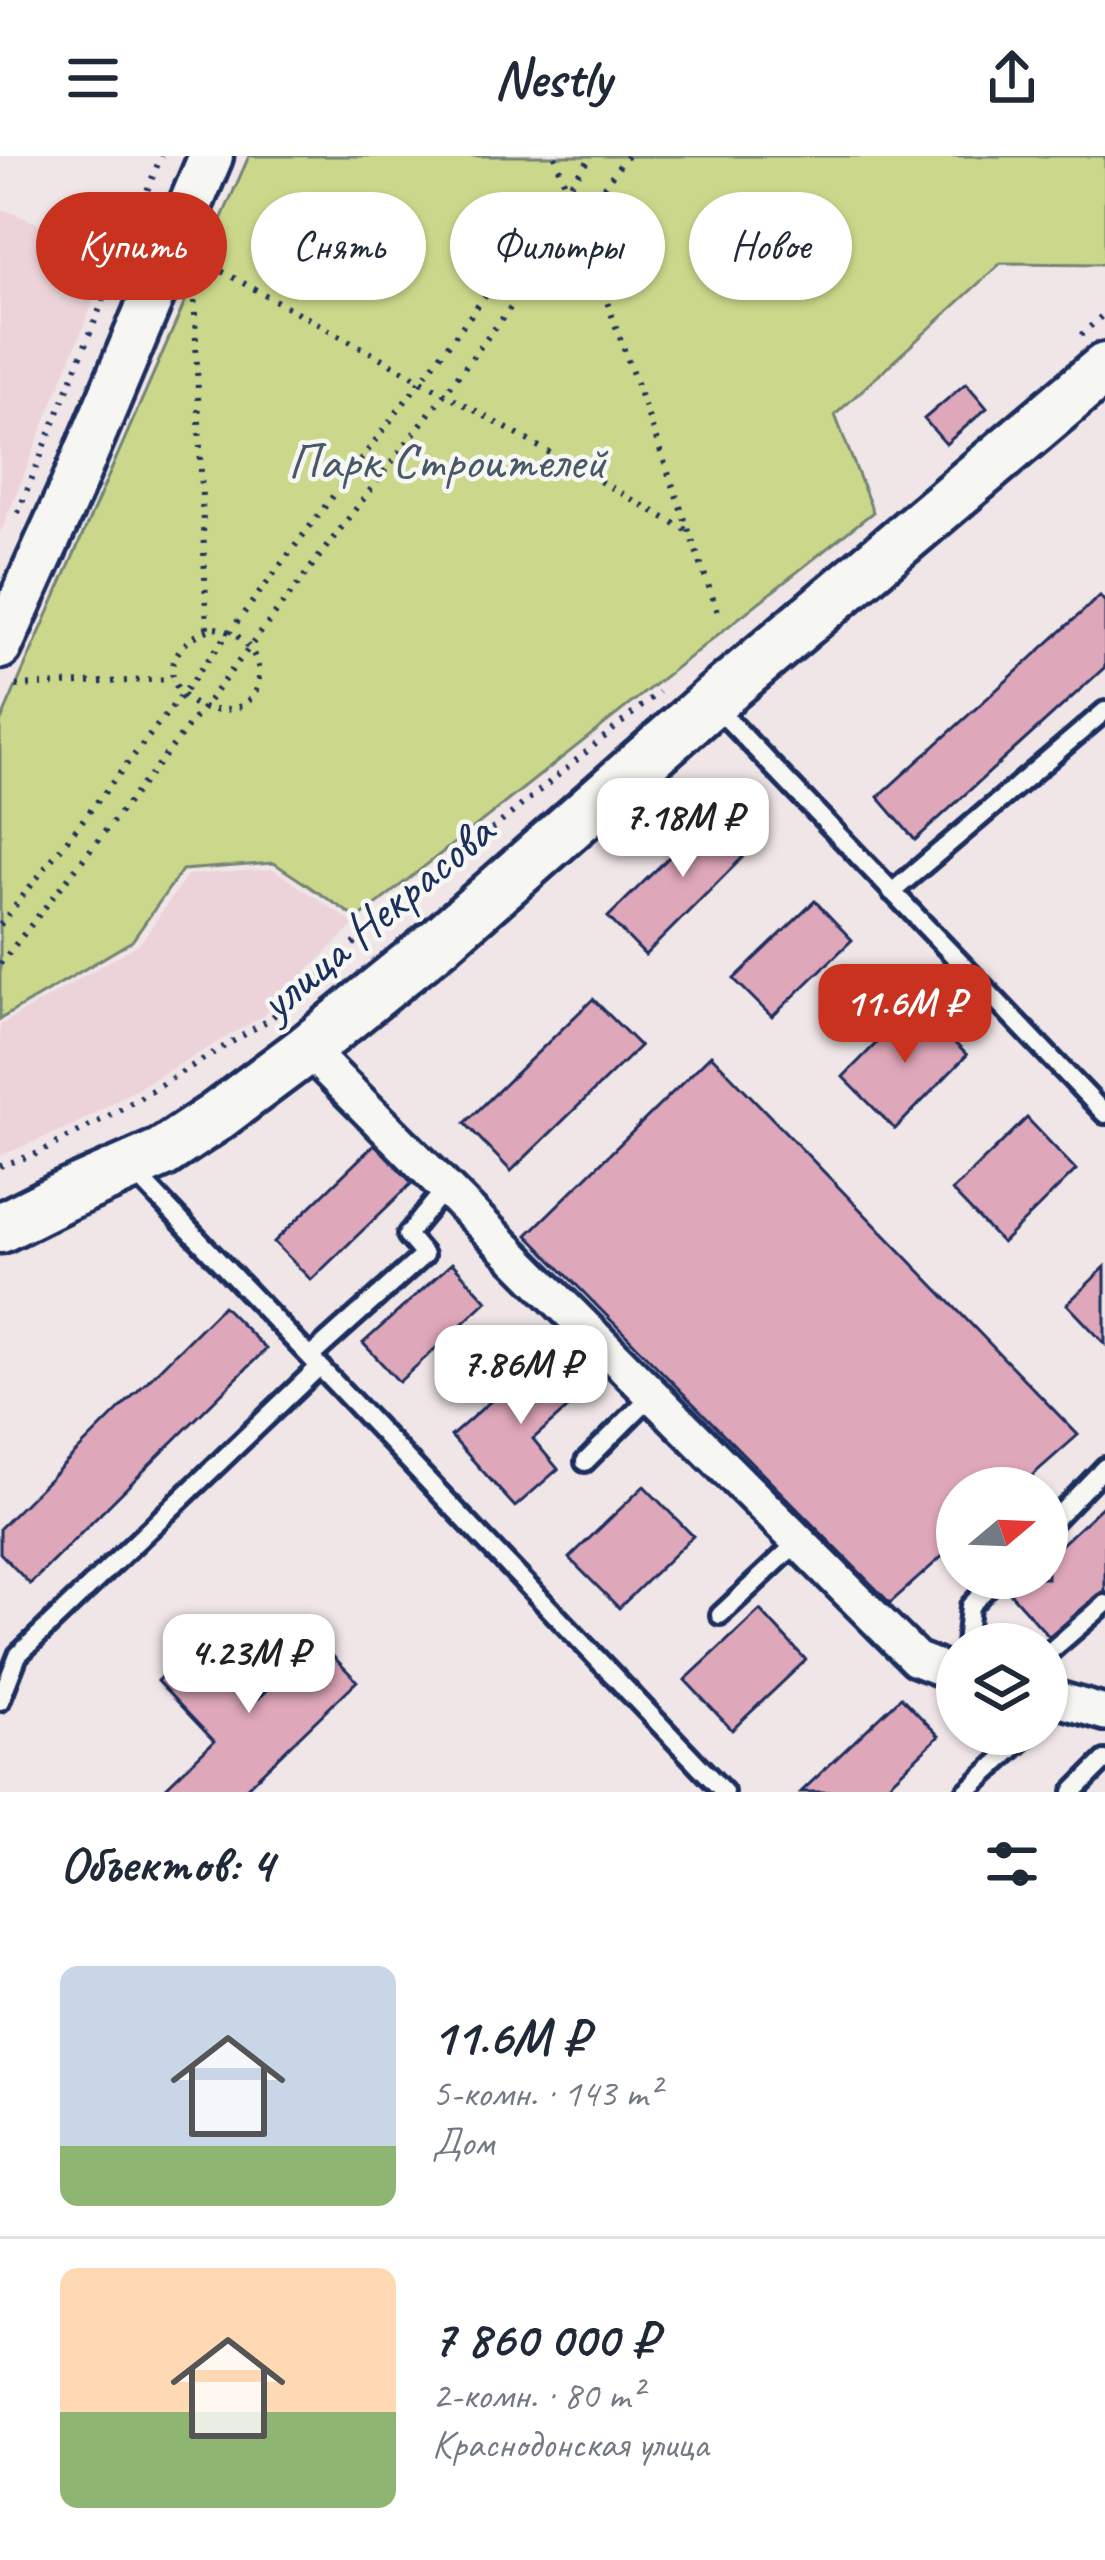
<!DOCTYPE html>
<html lang="ru">
<head>
<meta charset="utf-8">
<style>
	body { margin:0; font-family:Caveat,sans-serif; background:#f6f6f7; color:#1f2937; height:100vh; display:flex; flex-direction:column; font-size:45px; white-space:nowrap }
	* { box-sizing:border-box; margin:0 }
	p { font-size:39px; color:#747a83 }
	.icon { flex:none; width:66px; height:66px; fill:none; stroke:currentColor; stroke-width:2; stroke-linecap:round; stroke-linejoin:round }
	.map { position:relative; height:1636px; overflow:hidden }
	.details { display:flex; flex-direction:column; background:#fff; flex:1 }
	.details>* { flex:none }
	.guide { position:absolute; left:36px; top:36px; width:1035px; height:108px; display:flex; gap:24px }
	.needle { width:78px; rotate:71deg }
	.fabs { position:absolute; left:936px; top:1311px; display:grid; gap:24px }
	.fabs a { display:grid; place-items:center; width:132px; height:132px; border-radius:50%; background:#fff; box-shadow:0 3px 9px #0004; font-size:60px }
	.price { position:absolute; translate:-50% -102px; padding:0 27px; border-radius:24px; background:#fff; color:#222; font-size:39px; line-height:78px; filter:drop-shadow(0 3px 6px #0008) }
	.price::after { content:''; position:absolute; left:50%; top:72px; width:36px; height:27px; margin-left:-18px; background:inherit; clip-path:polygon(0 0,100% 0,50% 100%) }
	.price.selected { background:#c8321e; color:#fff }
	ul { padding:0; list-style:none }
	li { display:flex; align-items:center; gap:36px; height:300px; padding:0 60px }
	li+li { border-top:3px solid #e0e1e3 }
	li span { display:grid; place-items:center; flex:none; width:336px; height:240px; border-radius:18px; color:#555 }
	li>.icon { margin-inline-start:auto }
	span .icon { width:144px; height:144px; fill:#fffc; stroke-width:1 }
	li b { font-size:51px }
	h2 { display:flex; justify-content:space-between; align-items:center; height:144px; padding:0 60px; font-size:51px }
	.pill { padding:0 42px; border-radius:54px; background:#fff; box-shadow:0 3px 9px #0004; font-size:42px; line-height:108px }
	.pill.selected { background:#c8321e; color:#fff }
	header { display:flex; justify-content:space-between; align-items:center; height:156px; padding:0 60px; background:#fff; font-size:54px; font-weight:700 }
	.map>svg:first-child { display:block }
	.built { fill:#ecd3da }
	.green { fill:#cbd88b; stroke:#738474; stroke-width:3 }
	.building { fill:#dfa7ba; stroke:#1b2f5e; stroke-width:3 }
	.lines { fill:none; stroke-linecap:round; stroke-linejoin:round }
	.service-casing { stroke:#1b2f5e; stroke-width:26 }
	.minor-casing { stroke:#1b2f5e; stroke-width:42 }
	.tertiary-casing { stroke:#1b2f5e; stroke-width:51 }
	.secondary-casing { stroke:#1b2f5e; stroke-width:57 }
	.path { stroke:#1b2f5e; stroke-width:6; stroke-dasharray:3 9; stroke-linecap:butt }
	.service { stroke:#f6f6f2; stroke-width:16 }
	.minor { stroke:#f6f6f2; stroke-width:33 }
	.tertiary { stroke:#f6f6f2; stroke-width:42 }
	.secondary { stroke:#f6f6f2; stroke-width:48 }
	.labels { text-anchor:middle; stroke-width:9; stroke-linejoin:round; paint-order:stroke }
	.park-label { font-size:51px; fill:#475969; stroke:#f6f6f2 }
	.street-label { font-size:51px; fill:#1b2f5e; stroke:#f6f6f2 }
</style>
</head>
<body>
<header><svg class="icon" aria-label="menu" viewBox="0 0 24 24"><path d="M4 6h16M4 12h16M4 18h16"/></svg>Nestly<svg class="icon" aria-label="share" viewBox="0 0 24 24"><path d="M12 15V3M7 8l5-5 5 5M5 13v7h14v-7"/></svg></header>
<div class="map">
<svg width="1105" height="1636" viewBox="0 0 1105 1636">
	<rect width="100%" height="100%" fill="#f1e6e7"/>
	<filter id="ink" filterUnits="userSpaceOnUse"><feTurbulence type="fractalNoise" baseFrequency=".00833" numOctaves="2"/><feDisplacementMap in="SourceGraphic" scale="24" xChannelSelector="R" yChannelSelector="G"/><feConvolveMatrix kernelMatrix="1 2 1 2 8 2 1 2 1" color-interpolation-filters="sRGB"/></filter>
	<g filter="url(#ink)">
		<path class="built" d="M0,52l113,45 -113,281z
			M273,713l82,55 -92,92 -189,109 -74,31v-131l140,-82 47,-68z"/>
		<path class="green" d="M249,0h856v108l-104,-1 -166,152 38,97 -515,407 -84,-56 -92,7 -50,71 -132,78v-296z"/>
		<path class="building" d="M966,227l21,25 -41,36 -22,-25z
			M1100,440l5,6v65l-190,173 -37,-43z
			M723,648l36,37 -114,114 -37,-38z
			M815,745l37,39 -80,77 -38,-38z
			M593,843l47,47 -129,125 -46,-48z
			M915,848l52,51 -72,74 -52,-52z
			M711,899l367,380 -60,53h-61v55l-67,60 -363,-368z
			M1027,962l49,52 -74,73 -50,-52z
			M375,988l37,39 -101,97 -37,-38z
			M452,1107l35,38 -88,81 -36,-39z
			M1105,1111v77l-38,-40z
			M223,1150l43,43 -236,235 -30,-31v-25z
			M552,1191l37,42 -56,50 25,30 -43,38 -64,-71z
			M644,1330l49,50 -74,72 -50,-50z
			M1105,1348v88l-52,49 -43,-48 16,-15h21v-20z
			M760,1454l46,50 -74,70 -47,-50z
			M318,1485l39,40 -115,111h-81l53,-51 -57,-60 39,-38 57,60z
			M901,1541l38,39 -59,56h-79z"/>
		<g class="lines">
			<defs>
				<path id="service" d="M712,547l393,411
					M892,736l213,-181
					M134,1016l590,620
					M310,1201l114,-102 -17,-20 39,-47
					M585,1306l67,-67
					M1047,1371l58,-60
					M720,1459l79,-74
					M966,1488l4,-38 27,-28
					M1047,1498l58,-50
					M0,1545l18,-46 302,-289
					M966,1636l63,-58
					M1073,1636l32,-32"/>
				<path id="minor" d="M307,893l609,610 41,16
					M1047,1540l58,17"/>
				<path id="tertiary" d="M0,491l72,-160 139,-331"/>
				<path id="secondary" d="M0,1072l62,-31 100,-44 54,-36 91,-68 133,-108 271,-239 394,-334"/>
			</defs>
			<use href="#service" class="service-casing"/>
			<use href="#minor" class="minor-casing"/>
			<use href="#tertiary" class="tertiary-casing"/>
			<use href="#secondary" class="secondary-casing"/>
			<path class="path" d="M555,0l165,462
				M201,104l220,120 267,151
				M194,133l13,341
				M1081,179l24,-22
				M18,357l143,-357
				M215,472c53,7 63,84 3,82 -14,0 -24,-4 -34,-14 -28,-29 -1,-60 31,-68z
				M16,530l156,-7
				M0,769l183,-232 409,-537
				M0,808l202,-255 425,-553
				M0,1010l39,-13 75,-40 156,-94 94,-84 295,-243"/>
			<use href="#service" class="service"/>
			<use href="#minor" class="minor"/>
			<use href="#tertiary" class="tertiary"/>
			<use href="#secondary" class="secondary"/>
		</g>
	</g>
	<g class="labels">
		<g class="park-label">
			<text x="447" y="322">Парк Строителей</text>
		</g>
		<g class="street-label">
			<text transform="translate(375 760) rotate(-40)" y="18">улица Некрасова</text>
		</g>
	</g>
</svg>
<div class="fabs">
<a><svg class="needle" viewBox="-14 -14 28 28"><path d="M0-13l5 13h-10z" fill="#e53935"/><path d="M0 13l5-13h-10z" fill="#747a83"/></svg></a>
<a><svg class="icon" aria-label="layers" viewBox="0 0 24 24"><path d="M12 4l9 5-9 5-9-5zM3 14l9 5 9-5"/></svg></a>
</div>
<b class="price" style="left:683px;top:724px">7.18M ₽</b>
<b class="price selected" style="left:905px;top:910px">11.6M ₽</b>
<b class="price" style="left:521px;top:1271px">7.86M ₽</b>
<b class="price" style="left:249px;top:1560px">4.23M ₽</b>
<div class="guide">
<a class="pill selected">Купить</a>
<a class="pill">Снять</a>
<a class="pill">Фильтры</a>
<a class="pill">Новое</a>
</div>
</div>
<section class="details">
<h2>Объектов: 4<svg class="icon" aria-label="filters" viewBox="0 0 24 24"><path d="M4 7h16M4 17h16"/><circle cx="9" cy="7" r="2"/><circle cx="15" cy="17" r="2"/></svg></h2>
<ul>
<li><span style="background:linear-gradient(#c9d6e8 75%,#8fb573 0)"><svg class="icon" aria-label="home" viewBox="0 0 24 24"><path d="M3 11l9-7 9 7M6 9v11h12V9"/></svg></span><div><b>11.6M ₽</b><p>5-комн. · 143 m²</p><p>Дом</p></div></li>
<li><span style="background:linear-gradient(#ffd9b3 60%,#8fb573 0)"><svg class="icon" aria-label="home" viewBox="0 0 24 24"><path d="M3 11l9-7 9 7M6 9v11h12V9"/></svg></span><div><b>7 860 000 ₽</b><p>2-комн. · 80 m²</p><p>Краснодонская улица</p></div></li>
</ul>
</section>
</body>
</html>
